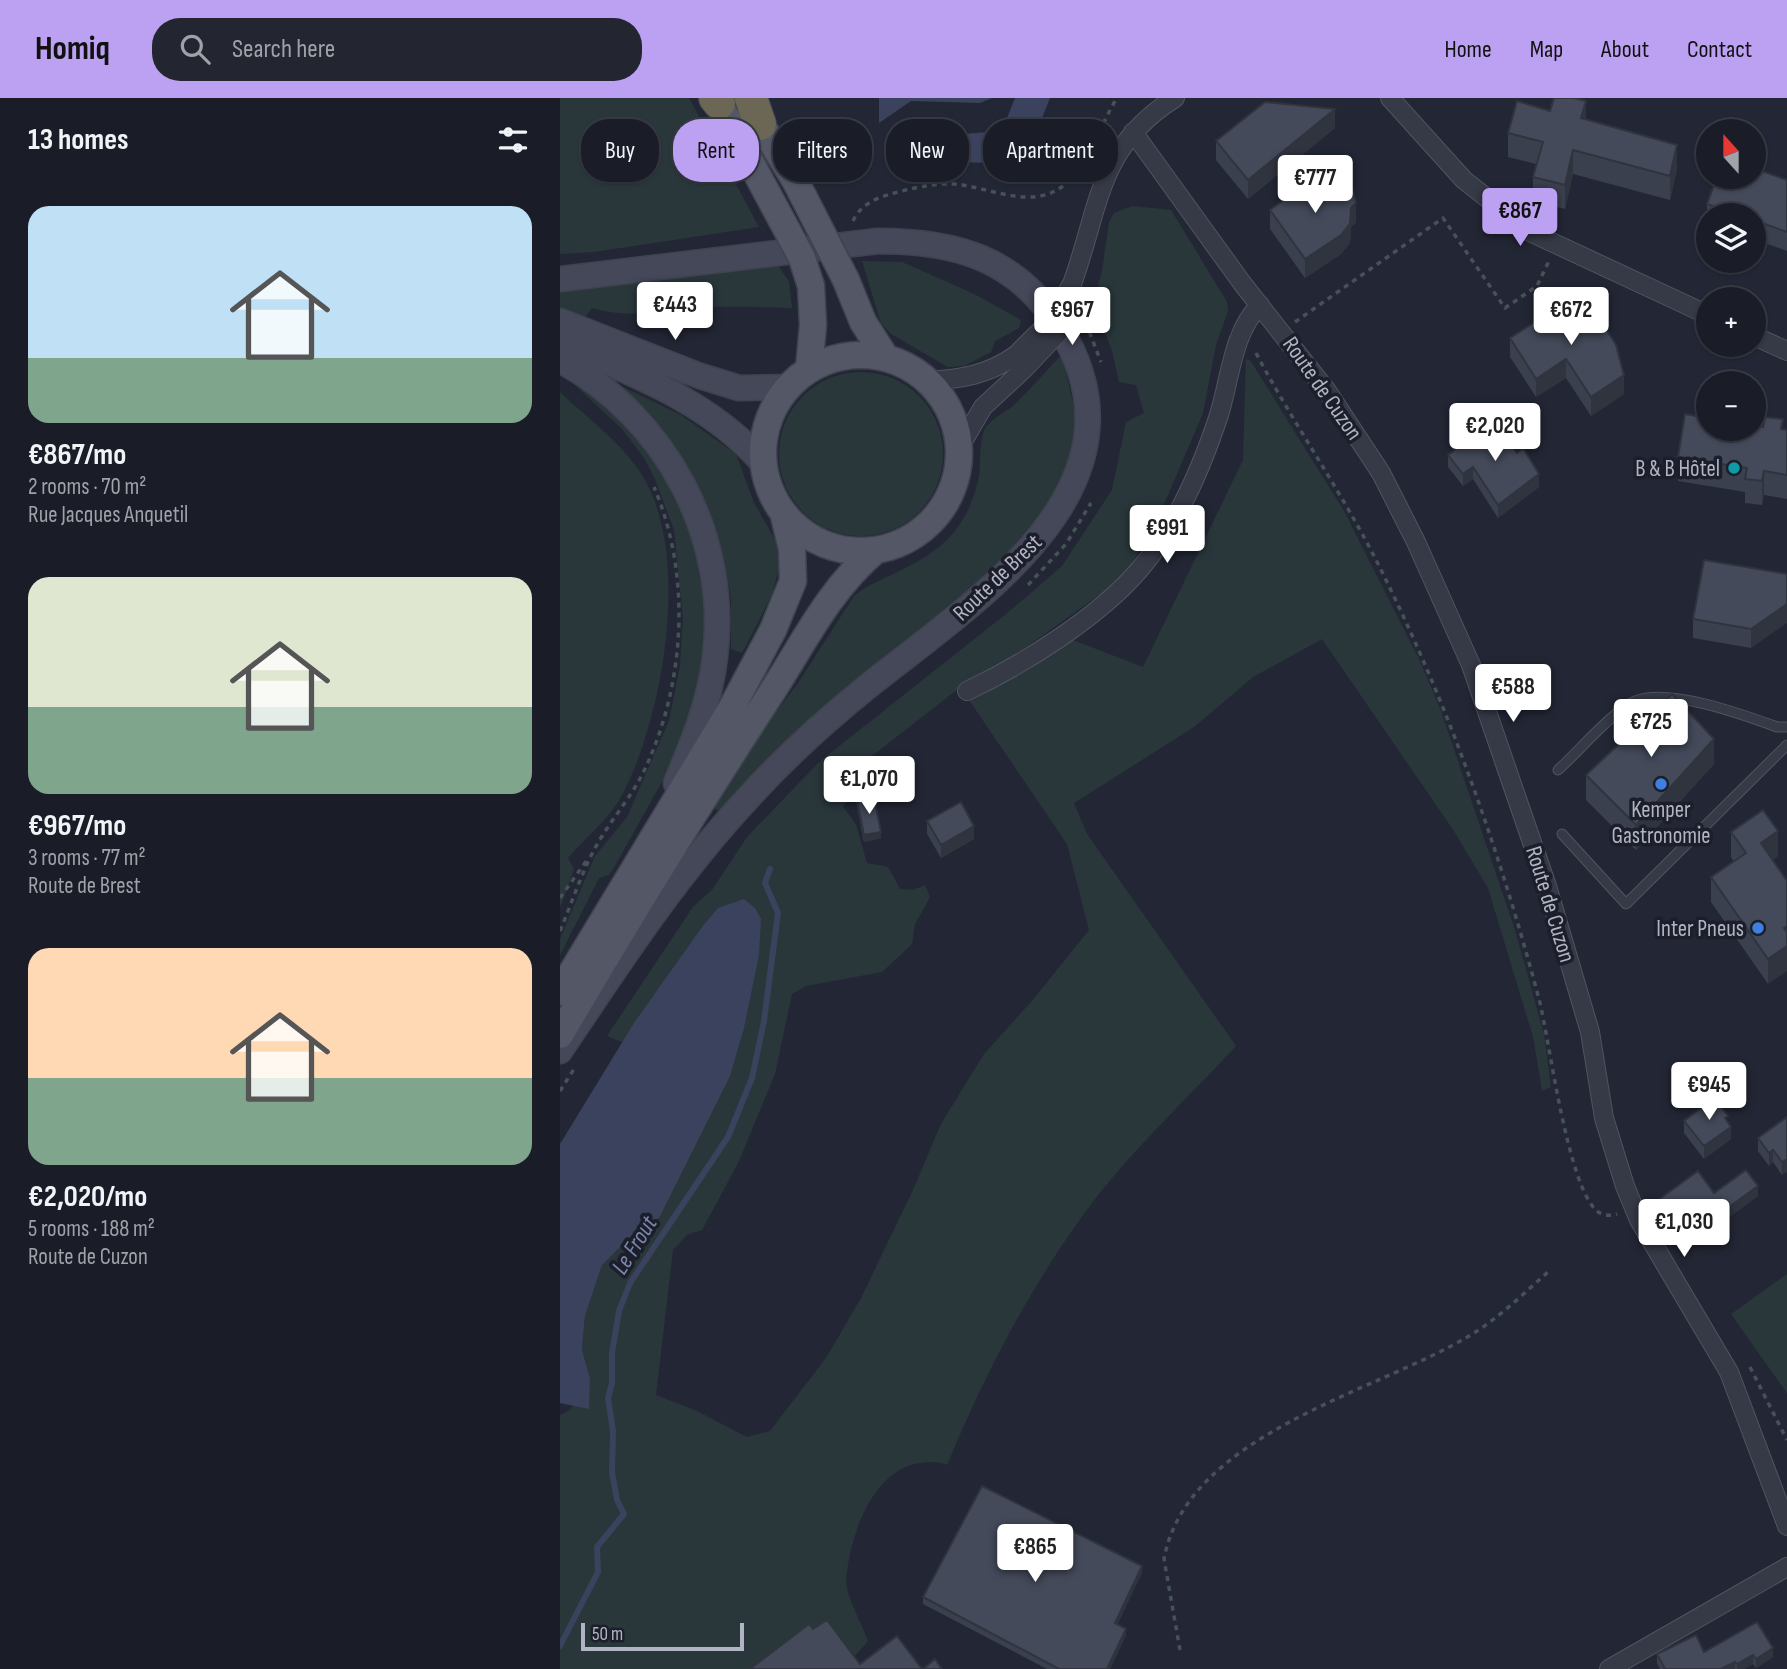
<!DOCTYPE html>
<html lang="en">
<head>
<meta charset="utf-8">
<style>
	body { margin:0; font-family:"Sofia Sans Condensed",sans-serif; background:#232630; color:#f1f3f6; height:100vh; display:flex; flex-direction:column; font-size:26px; white-space:nowrap }
	* { box-sizing:border-box; margin:0 }
	p { font-size:23px; color:#9fa2a8 }
	.icon { flex:none; width:38px; height:38px; fill:none; stroke:currentColor; stroke-width:2; stroke-linecap:round; stroke-linejoin:round }
	.map { position:relative; flex:1; overflow:hidden }
	.panel { display:flex; flex-direction:column; background:#1a1d28; width:560px }
	.panel>* { flex:none }
	.hud { position:absolute; left:21px; top:21px; width:665px; height:63px; display:flex; gap:14px }
	.needle { width:46px; rotate:339deg }
	.buttons { position:absolute; left:1136px; top:21px; display:grid; gap:14px }
	.buttons a { display:grid; place-items:center; width:70px; height:70px; border-radius:50%; background:#1a1d28; box-shadow:0 2px 5px #0004,0 0 0 2px #383b45; font-size:35px }
	.scale { position:absolute; left:21px; bottom:18px; width:163px; box-sizing:border-box; padding-left:7px; border:4px solid #b1b4c3; border-top:0; font-size:19px; line-height:24px; white-space:nowrap; color:#b1b4c3; -webkit-text-stroke:5px #1c1f2b; paint-order:stroke }
	.price { position:absolute; translate:-50% -60px; padding:0 16px; border-radius:7px; background:#fff; color:#222; font-size:23px; line-height:46px; filter:drop-shadow(0 2px 4px #0008) }
	.price::after { content:''; position:absolute; left:50%; top:42px; width:21px; height:16px; margin-left:-10px; background:inherit; clip-path:polygon(0 0,100% 0,50% 100%) }
	.price.current { background:#bca0f2; color:#111 }
	ul { padding:0; list-style:none }
	li { display:grid; align-content:center; gap:14px; height:371px; padding:0 28px }
	li span { display:grid; place-items:center; height:217px; border-radius:21px; color:#555 }
	li>.icon { margin-inline-start:auto }
	span .icon { width:126px; height:126px; fill:#fffc; stroke-width:1 }
	li b { font-size:30px }
	h2 { display:flex; justify-content:space-between; align-items:center; height:84px; padding:0 28px; font-size:30px }
	.tag { padding:0 24px; border-radius:28px; background:#1a1d28; box-shadow:0 2px 5px #0004,0 0 0 2px #383b45; font-size:24px; line-height:63px }
	.tag.current { background:#bca0f2; color:#111 }
	header { display:flex; align-items:center; gap:42px; box-sizing:border-box; height:98px; padding:0 35px; background:#bca0f2; color:#111 }
	header strong { font-size:33px }
	nav { display:flex; gap:38px; margin-inline-start:auto; font-size:24px }
	.search { width:490px; height:63px; background:#232630; display:flex; align-items:center; gap:18px; box-sizing:border-box; padding:0 24px; border-radius:28px; color:#9fa2a8; font-size:26px }
	main { display:flex; flex:1; min-height:0 }
	.map>svg:first-child { display:block }
	.green { fill:#29373b }
	.water { fill:#3a425d }
	.lines { fill:none; stroke-linecap:round; stroke-linejoin:round }
	.stream { stroke:#3a425d; stroke-width:6 }
	.lane-casing { stroke:#515461; stroke-width:11 }
	.street-casing { stroke:#515461; stroke-width:20 }
	.secondary-casing { stroke:#3f4350; stroke-width:27 }
	.primary-casing { stroke:#3f4350; stroke-width:29 }
	.highway-casing { stroke:#414451; stroke-width:34 }
	.path { stroke:#465258; stroke-width:3.5; stroke-dasharray:5 5; stroke-linecap:butt }
	.lane { stroke:#363a46; stroke-width:9 }
	.street { stroke:#363a46; stroke-width:18 }
	.secondary { stroke:#454859; stroke-width:24 }
	.primary { stroke:#545866; stroke-width:26 }
	.highway { stroke:#6b6754; stroke-width:32 }
	.street-bridge-casing { stroke:#515461; stroke-width:20; stroke-linecap:butt }
	.primary-bridge-casing { stroke:#3f4350; stroke-width:29; stroke-linecap:butt }
	.street-bridge { stroke:#363a46; stroke-width:18 }
	.primary-bridge { stroke:#545866; stroke-width:26 }
	.wall { fill:#3a404d }
	.shaded-wall { fill:#30343f }
	.building { fill:#444a5a; stroke:#30343f; stroke-width:2 }
	.culture-dot { fill:#0f9aa8; stroke:#1c1f2b; stroke-width:2.5 }
	.shop-dot { fill:#3f7fe0; stroke:#1c1f2b; stroke-width:2.5 }
	.labels { text-anchor:middle; stroke-width:7; stroke-linejoin:round; paint-order:stroke }
	.street-label { font-size:23px; fill:#b1b4c3; stroke:#1c1f2b }
	.poi-label { font-size:23px; fill:#b1b4c3; stroke:#1c1f2b; text-anchor:end }
	.water-label { font-size:24px; font-style:italic; fill:#7c86a8; stroke:#1c1f2b }
</style>
</head>
<body>
<header>
<strong>Homiq</strong>
<div class="search"><svg class="icon" aria-label="search" viewBox="0 0 24 24"><circle cx="10" cy="10" r="6"/><path d="M15 15l6 6"/></svg>Search here</div>
<nav><a>Home</a><a>Map</a><a>About</a><a>Contact</a></nav>
</header>
<main>
<section class="panel">
<h2>13 homes<svg class="icon" aria-label="filters" viewBox="0 0 24 24"><path d="M4 7h16M4 17h16"/><circle cx="9" cy="7" r="2"/><circle cx="15" cy="17" r="2"/></svg></h2>
<ul>
<li><span style="background:linear-gradient(#bfe0f5 70%,#7fa58c 0)"><svg class="icon" aria-label="home" viewBox="0 0 24 24"><path d="M3 11l9-7 9 7M6 9v11h12V9"/></svg></span><div><b>€867/mo</b><p>2 rooms · 70 m²</p><p>Rue Jacques Anquetil</p></div></li>
<li><span style="background:linear-gradient(#dfe7d0 60%,#7fa58c 0)"><svg class="icon" aria-label="home" viewBox="0 0 24 24"><path d="M3 11l9-7 9 7M6 9v11h12V9"/></svg></span><div><b>€967/mo</b><p>3 rooms · 77 m²</p><p>Route de Brest</p></div></li>
<li><span style="background:linear-gradient(#ffd9b3 60%,#7fa58c 0)"><svg class="icon" aria-label="home" viewBox="0 0 24 24"><path d="M3 11l9-7 9 7M6 9v11h12V9"/></svg></span><div><b>€2,020/mo</b><p>5 rooms · 188 m²</p><p>Route de Cuzon</p></div></li>
</ul>
</section>
<div class="map">
<svg width="1227" height="1571" viewBox="0 0 1227 1571">
	<rect width="100%" height="100%" fill="#232735"/>
	<path class="green" d="M0,0h129l70,129 -165,25 -34,2z
		M573,108l38,4 56,92 1,9 -12,34 -13,68 -38,89 -35,66 -25,23 -97,69 -40,21 -105,82 2,21 -22,22 13,19 11,38 21,4 12,22 13,1 12,-5 5,12 -15,27 -3,20 -30,28 -76,14 -14,8 -17,80 -36,87 -37,69 -15,5 -14,15 -17,145 39,15 52,27 23,-6 56,-73 35,-60 52,-108 28,-66 43,-70 47,-52 58,-72 -22,-86 -100,-147 98,-60 78,30 100,-207 3,-101 4,1 94,151 76,150 21,50 74,219 29,104 7,53 -9,4 -9,-54 -45,-149 -34,-57 -132,-192 -69,38 -59,50 -120,76 13,31 149,212c-54,58 -115,114 -160,179 -53,75 -94,156 -129,240 -9,-4 -17,-3 -27,-2 -49,7 -70,74 -74,117 -1,13 17,47 22,61l-15,17 -95,11h-198v-254l10,-5 20,-32 -8,-28 3,-34 17,-52 29,-28 28,-18 -32,-174 -20,-8 86,-129 19,-17 35,-53 72,-75 187,-148 56,-48 50,-76 14,-68 18,-9 -8,-28 -17,-3 -7,-32 -19,-45 9,-34 7,-49 5,-9z
		M302,163l40,1 72,32 47,26 -2,8 -24,13 -4,11 -27,14 -16,1 -26,-15 -32,-19 -9,-10z
		M216,164l13,20 3,26c-44,-2 -87,-1 -131,-1 -7,0 -13,5 -21,6 -17,2 -32,-1 -48,-5l-7,9 -25,-8v-21z
		M502,256l14,63 -2,26 -18,53 -49,63 -98,81 -187,174 -14,-11 90,-120 56,-87 9,-7c56,-29 98,-39 115,-108 4,-16 0,-38 7,-52 6,-11 20,-16 29,-24 17,-16 32,-34 48,-51z
		M0,273l70,51 64,104 17,113 -32,112 -63,113 -7,11 -10,3 -39,77v-16l35,-83 32,-39 42,-96 11,-55 3,-48 -9,-88 -19,-51 -11,-21 -22,-29z
		M219 356a82 82 0 1 1 164 0a82 82 0 1 1-164 0Z
		M63,289l58,28 55,39 18,49 24,42 2,19 -8,31 -30,58 -11,-4v-52l-7,-35 -21,-65 -18,-33 -25,-33 -35,-34z
		M0,294c28,27 61,50 82,83 49,78 22,236 -17,314 -13,28 -37,46 -57,69l6,11 -14,39z
		M1227,1176v119l-56,-79z"/>
	<path class="water" d="M319,0h113l-12,5 -69,-2 -32,22z
		M455,0h35l-8,20 -18,17 -17,29c-28,-3 -92,1 -113,-10v-4l20,-12 74,-6 19,-14z
		M184,801l11,9 6,11 -2,36 -15,73 -14,48 -71,142 -28,18 -29,29 -17,51 -3,34 8,28 -1,31 -29,-6v-259l74,-121 68,-96 16,-19z"/>
	<g class="lines">
		<path class="stream" d="M0,1548l38,-74 -1,-25 27,-33 -7,-14 -5,-28 1,-41 -5,-33 4,-15v-30l7,-42 11,-28 98,-146 24,-59 12,-57 14,-108 -13,-30 5,-14"/>
		<defs>
			<path id="lane" d="M998,672c20,-18 55,-59 77,-69 33,-14 109,14 142,26h10
				M1002,736l64,70 161,-159"/>
			<path id="street" d="M830,0l74,82 66,52 178,83
				M573,34l109,151 85,108 54,82 35,69 55,123 76,221 43,146 14,86 21,68 14,34 90,152 58,154
				M512,186c28,-77 25,-137 103,-186
				M1194,238l33,15
				M367,283c34,-2 61,-6 89,-26
				M399,350l24,-41 41,-38
				M407,593c57,-27 132,-74 173,-122 35,-41 61,-100 78,-151 12,-36 14,-86 42,-113
				M1049,1571l178,-102"/>
			<path id="secondary" d="M0,181l318,-38c77,0 139,17 182,87 98,160 -87,274 -193,359 -42,34 -82,70 -118,110 -73,78 -130,166 -189,254
				M0,223l140,55 39,12 49,-1
				M0,244c72,31 150,60 202,120
				M0,262c106,57 170,177 155,297 -5,44 -22,86 -39,126"/>
			<path id="primary" d="M156,0l50,93
				M191,10l45,74
				M286,182l17,42 23,36
				M203 355a98 98 0 1 1 196 0a98 98 0 1 1-196 0Z
				M249,271l4,-44 -2,-39
				M0,894l171,-283 42,-79 20,-49 -1,-32 -8,-33
				M0,937c67,-115 137,-228 210,-340 33,-51 59,-106 106,-145"/>
			<path id="highway" d="M155,0l4,5
				M191,0l9,26"/>
		</defs>
		<use href="#lane" class="lane-casing"/>
		<use href="#street" class="street-casing"/>
		<use href="#secondary" class="secondary-casing"/>
		<use href="#primary" class="primary-casing"/>
		<use href="#highway" class="highway-casing"/>
		<path class="path" d="M293,123c7,-16 23,-23 38,-27 21,-6 42,-11 64,-10 32,3 75,25 105,4 28,-19 39,-62 57,-90
			M735,224l148,-104 62,90 32,-22 12,-25
			M526,225l15,39
			M696,255c36,68 81,132 117,201 72,141 125,291 166,445 11,43 28,186 58,212 6,5 13,5 20,3
			M468,487l38,-41 25,-41
			M0,800l27,-38
			M0,833c11,-26 20,-54 33,-79 14,-28 37,-52 51,-81 41,-86 48,-195 10,-284
			M0,993l14,-22
			M1190,1269l37,73
			M620,1552l-16,-91c23,-125 212,-167 305,-223 29,-17 54,-42 79,-64"/>
		<use href="#lane" class="lane"/>
		<use href="#street" class="street"/>
		<use href="#secondary" class="secondary"/>
		<use href="#primary" class="primary"/>
		<use href="#highway" class="highway"/>
		<defs>
			<path id="street-bridge" d="M456,257l33,-33 23,-38
				M464,271l35,-37 22,-36"/>
			<path id="primary-bridge" d="M236,84l50,98
				M206,93l36,67 9,28"/>
		</defs>
		<use href="#street-bridge" class="street-bridge-casing"/>
		<use href="#primary-bridge" class="primary-bridge-casing"/>
		<use href="#street-bridge" class="street-bridge"/>
		<use href="#primary-bridge" class="primary-bridge"/>
	</g>
	<path class="wall" d="M1026,21l91,50 -7,31 -97,-26 -8,35 -32,-8v-24l3,-13 -28,-7v-24z
		M775,30l-87,71 -32,-39v-19z
		M1195,82h32v71l-33,-12v-24h-46v8h-1v-19z
		M710,112l86,12 -5,5 -1,16 -9,11 -36,24 -35,-49z
		M1017,197l47,99 -33,22 -25,-38 -30,19 -26,-40v-19z
		M1223,332h4v69l-23,-4 -2,10 -17,-2v-11l-67,-11v-24z
		M888,357l91,32 -41,31 -25,-39 -10,7 -15,-19z
		M1227,476l-36,74 -58,-10v-19z
		M1154,666l-78,86 -50,-50v-25z
		M297,703l24,37 -17,4 -7,-35z
		M367,723l47,18 -33,19 -14,-24z
		M1171,734l47,24 -5,4 -5,124 -57,-82v-25l23,-15 -3,-5z
		M1227,1019l-5,58 -9,-13 -4,4 -11,-15v-13z
		M1124,1023l44,1 3,17 -27,20 -20,-26z
		M1154,1095l44,3 -72,53 -11,-15 -5,4 -16,-25v-10z
		M582,1475l-25,51 9,11 -16,34h-63l-124,-65v-7z
		M1144,1554l69,5 -17,11 -3,-4 -9,5h-84l-3,-6v-9z"/>
	<path class="shaded-wall" d="M1026,3v24l-5,-7z
		M775,11v19l-87,71v-19z
		M1117,47v24l-7,31v-24z
		M1013,52v24l-8,35v-24z
		M796,105v19l-5,5 -1,16 -9,11 -36,24v-19z
		M1006,261v19l-30,19v-18z
		M1064,277v19l-33,22v-19z
		M913,369v12l-10,7v-12z
		M1204,373v24l-2,10v-24z
		M979,376v13l-41,31v-13z
		M1227,506v19l-36,25v-19z
		M1154,641v25l-78,86v-25z
		M414,728v13l-33,19v-13z
		M1218,733v25l-17,12v-25z
		M321,734v6l-17,4v-7z
		M1227,828v45l-19,13v-25l16,-31z
		M1171,1029v12l-27,20v-13z
		M1213,1052v12l-4,4v-13z
		M1227,1061v13l-5,3v-13z
		M1198,1088v10l-72,53v-11z
		M1115,1125v11l-5,4v-11z
		M582,1468v7l-27,57v-7z
		M566,1531v6l-16,34h-3z
		M1213,1550v9l-17,11v-9z
		M1193,1557v9l-9,5h-7v-5z
		M1175,1564v7h-14z"/>
	<path class="building" d="M994,0h20l12,3 -5,17 96,27 -7,31 -97,-26 -8,35 -32,-8 10,-35 -35,-9 9,-32 33,10z
		M705,4l70,7 -87,71 -32,-39z
		M1199,72l28,10v52l-33,-12v-5h-15l-32,-11 10,-27h29l9,3z
		M762,82l13,7 14,-2 4,6 3,12 -5,5 -1,16 -9,11 -36,24 -35,-49 35,-26z
		M1017,197l22,35 6,-3 11,18 8,30 -33,22 -25,-38 -30,20 -26,-41z
		M1125,316l23,4v11h46v-4l9,2 2,-10 18,2 -2,10 6,1v45l-23,-4 -2,10 -8,-1 -9,-1 2,-11 -69,-11z
		M933,323l24,32 6,-5 16,26 -41,31 -25,-38 -10,7 -15,-19z
		M1144,462l83,14v30l-36,25 -58,-10z
		M1112,596l42,45 -78,86 -50,-50z
		M314,700l7,34 -17,3 -7,-34z
		M401,704l13,24 -33,19 -14,-24z
		M1203,712l15,21 -17,12 26,38v45l-3,2 3,4v14l-19,13 -57,-82 35,-24 -15,-21z
		M1154,1000l14,18 -3,2 6,9 -27,19 -20,-25z
		M1227,1019v42l-5,3 -9,-12 -4,3 -11,-15z
		M1186,1072l12,16 -72,52 -11,-15 -5,4 -16,-24 44,-32 16,22z
		M422,1388l160,80 -27,57 11,6 -19,40h-48l-136,-72z
		M267,1522l33,44 37,-28 25,33h-172l59,-45 4,5z
		M1197,1524l16,26 -17,11 -3,-4 -16,9 -2,-2 -14,7h-56l-8,-15 39,-19 8,17z
		M375,1561l7,10h-19z"/>
	<circle class="culture-dot" cx="1174" cy="370" r="7"/>
	<g class="shop-dot">
		<circle cx="1101" cy="686" r="7"/>
		<circle cx="1198" cy="830" r="7"/>
	</g>
	<g class="labels">
		<g class="street-label">
			<text transform="translate(763 290) rotate(55)" y="8">Route de Cuzon</text>
			<text transform="translate(437 479) rotate(-44)" y="8">Route de Brest</text>
			<text transform="translate(991 806) rotate(73)" y="8">Route de Cuzon</text>
		</g>
		<g class="poi-label">
			<text x="1160" y="378">B &amp; B Hôtel</text>
			<text x="1101" y="719" text-anchor="middle">Kemper<tspan x="1101" dy="26">Gastronomie</tspan></text>
			<text x="1184" y="838">Inter Pneus</text>
		</g>
		<g class="water-label">
			<text transform="translate(74 1147) rotate(-58)" y="8">Le Frout</text>
		</g>
	</g>
</svg>
<div class="buttons">
<a><svg class="needle" viewBox="-14 -14 28 28"><path d="M0-13l5 13h-10z" fill="#e53935"/><path d="M0 13l5-13h-10z" fill="#9fa2a8"/></svg></a>
<a><svg class="icon" aria-label="layers" viewBox="0 0 24 24"><path d="M12 4l9 5-9 5-9-5zM3 14l9 5 9-5"/></svg></a>
<a>+</a>
<a>−</a>
</div>
<div class="scale">50 m</div>
<b class="price" style="left:755px;top:117px">€777</b>
<b class="price current" style="left:960px;top:150px">€867</b>
<b class="price" style="left:115px;top:244px">€443</b>
<b class="price" style="left:512px;top:249px">€967</b>
<b class="price" style="left:1011px;top:249px">€672</b>
<b class="price" style="left:935px;top:365px">€2,020</b>
<b class="price" style="left:607px;top:467px">€991</b>
<b class="price" style="left:953px;top:626px">€588</b>
<b class="price" style="left:1091px;top:661px">€725</b>
<b class="price" style="left:309px;top:718px">€1,070</b>
<b class="price" style="left:1149px;top:1024px">€945</b>
<b class="price" style="left:1124px;top:1161px">€1,030</b>
<b class="price" style="left:475px;top:1486px">€865</b>
<div class="hud">
<a class="tag">Buy</a>
<a class="tag current">Rent</a>
<a class="tag">Filters</a>
<a class="tag">New</a>
<a class="tag">Apartment</a>
</div>
</div>
</main>
</body>
</html>
